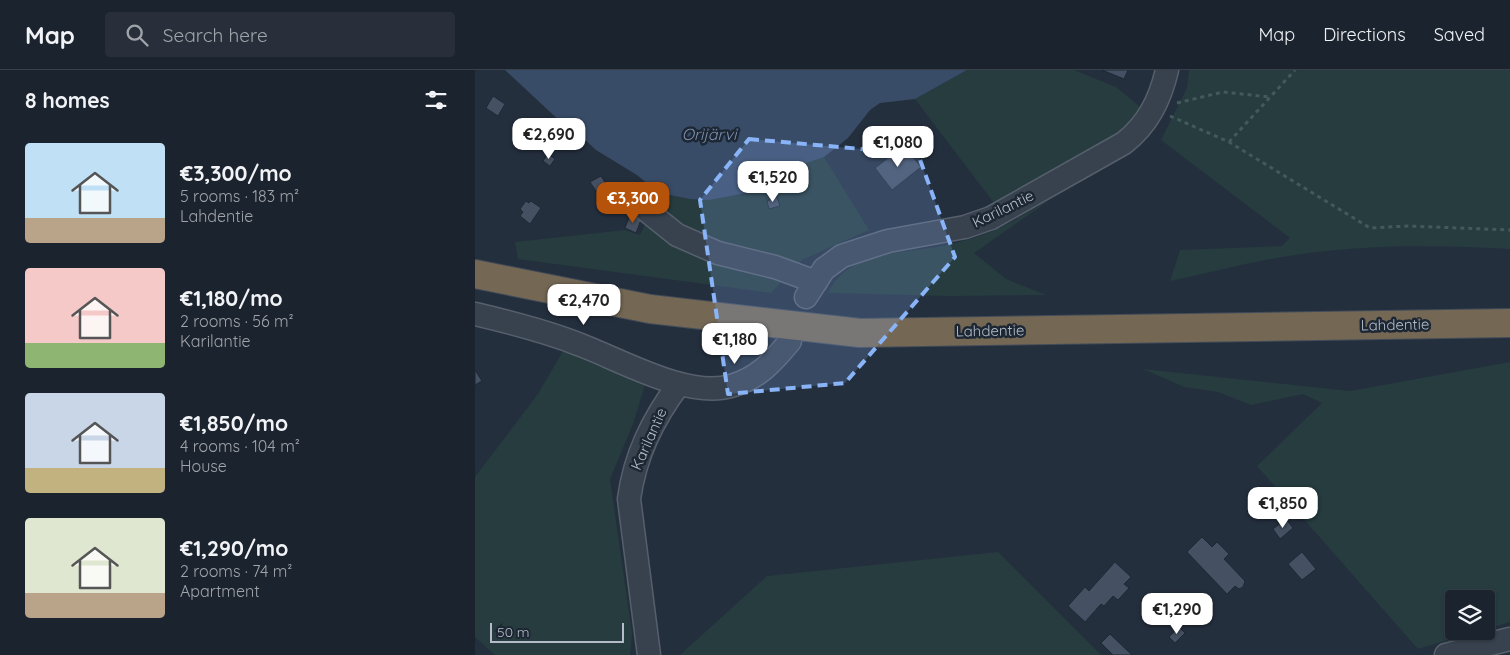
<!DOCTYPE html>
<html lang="en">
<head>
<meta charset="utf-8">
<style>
	body { margin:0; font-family:Quicksand,sans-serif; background:#282f3a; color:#f1f3f6; height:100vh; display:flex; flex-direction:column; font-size:19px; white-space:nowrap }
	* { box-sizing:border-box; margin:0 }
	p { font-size:16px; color:#a0a4aa }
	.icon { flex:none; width:28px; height:28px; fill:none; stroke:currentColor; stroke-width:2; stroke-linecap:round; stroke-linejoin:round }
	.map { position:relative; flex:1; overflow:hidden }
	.sheet { display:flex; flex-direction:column; background:#1b232e; width:475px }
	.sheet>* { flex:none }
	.buttons { position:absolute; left:970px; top:520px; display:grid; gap:10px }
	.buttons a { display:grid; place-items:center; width:50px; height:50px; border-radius:5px; background:#1b232e; box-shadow:0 1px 4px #0004,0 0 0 1px #39404a; font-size:25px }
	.scale { position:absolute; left:15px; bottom:12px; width:134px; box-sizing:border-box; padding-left:5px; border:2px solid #b4bcc9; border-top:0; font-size:14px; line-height:18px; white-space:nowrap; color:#b4bcc9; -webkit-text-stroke:4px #1d2633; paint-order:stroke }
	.price { position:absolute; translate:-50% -42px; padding:0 11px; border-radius:10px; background:#fff; color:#222; font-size:16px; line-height:32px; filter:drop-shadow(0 1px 2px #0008) }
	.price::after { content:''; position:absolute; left:50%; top:30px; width:15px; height:11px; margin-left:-8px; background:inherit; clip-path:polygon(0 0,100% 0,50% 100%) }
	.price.active { background:#b45309; color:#fff }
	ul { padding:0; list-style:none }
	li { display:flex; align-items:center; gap:15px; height:125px; padding:0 25px }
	li span { display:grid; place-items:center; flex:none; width:140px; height:100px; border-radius:5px; color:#555 }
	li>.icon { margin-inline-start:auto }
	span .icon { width:60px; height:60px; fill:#fffc; stroke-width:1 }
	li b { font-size:21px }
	h2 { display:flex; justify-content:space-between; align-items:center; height:60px; padding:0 25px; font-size:21px }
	header { display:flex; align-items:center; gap:30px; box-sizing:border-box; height:70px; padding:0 25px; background:#1b232e; border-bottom:1px solid #39404a }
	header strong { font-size:24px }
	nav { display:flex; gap:28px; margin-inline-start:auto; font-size:18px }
	.search { width:350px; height:45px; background:#282f3a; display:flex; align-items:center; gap:12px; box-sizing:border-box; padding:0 18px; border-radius:5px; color:#a0a4aa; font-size:19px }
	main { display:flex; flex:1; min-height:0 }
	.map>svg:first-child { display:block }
	.green { fill:#263c3f }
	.water { fill:#394c67 }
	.building { fill:#455162; stroke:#1f2835 }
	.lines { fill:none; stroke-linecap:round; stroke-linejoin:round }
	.minor-casing { stroke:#565f6c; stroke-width:25 }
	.highway-casing { stroke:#434c59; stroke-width:30 }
	.path { stroke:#44595c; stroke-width:3; stroke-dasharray:4 4; stroke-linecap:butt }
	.minor { stroke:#38414e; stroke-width:22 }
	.highway { stroke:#746855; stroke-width:28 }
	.marked { fill:#8ab4f8; fill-opacity:0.2; stroke:#8ab4f8; stroke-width:4; stroke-dasharray:10 6; stroke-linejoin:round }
	.labels { text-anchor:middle; stroke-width:5; stroke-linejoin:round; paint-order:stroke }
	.street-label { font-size:15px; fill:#b4bcc9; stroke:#1d2633 }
	.water-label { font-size:16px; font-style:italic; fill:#7c92b1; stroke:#1d2633 }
</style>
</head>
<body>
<header>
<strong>Map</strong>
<div class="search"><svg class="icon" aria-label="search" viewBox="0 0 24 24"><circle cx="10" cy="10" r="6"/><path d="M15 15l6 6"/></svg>Search here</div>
<nav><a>Map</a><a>Directions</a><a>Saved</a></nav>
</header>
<main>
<section class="sheet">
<h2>8 homes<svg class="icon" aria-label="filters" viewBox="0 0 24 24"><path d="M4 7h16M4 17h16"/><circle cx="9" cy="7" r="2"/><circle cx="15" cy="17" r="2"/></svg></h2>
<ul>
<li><span style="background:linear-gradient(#bfe0f5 75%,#b9a48a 0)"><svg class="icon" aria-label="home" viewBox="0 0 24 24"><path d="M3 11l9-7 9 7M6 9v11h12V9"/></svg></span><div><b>€3,300/mo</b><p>5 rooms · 183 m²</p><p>Lahdentie</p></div></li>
<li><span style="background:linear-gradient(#f6c9c9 75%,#8fb573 0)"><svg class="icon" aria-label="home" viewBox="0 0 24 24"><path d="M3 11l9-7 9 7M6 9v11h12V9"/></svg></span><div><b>€1,180/mo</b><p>2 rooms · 56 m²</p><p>Karilantie</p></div></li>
<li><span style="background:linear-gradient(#c9d6e8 75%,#c2b280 0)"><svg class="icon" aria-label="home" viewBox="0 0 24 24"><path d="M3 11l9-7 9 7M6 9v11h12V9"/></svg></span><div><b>€1,850/mo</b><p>4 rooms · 104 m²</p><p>House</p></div></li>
<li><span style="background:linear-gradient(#dfe7d0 75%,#b9a48a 0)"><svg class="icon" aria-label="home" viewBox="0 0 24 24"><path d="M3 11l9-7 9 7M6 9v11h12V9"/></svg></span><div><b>€1,290/mo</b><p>2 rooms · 74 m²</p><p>Apartment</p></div></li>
</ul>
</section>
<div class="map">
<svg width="1035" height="585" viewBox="0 0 1035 585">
	<rect width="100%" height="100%" fill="#242f3e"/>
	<path class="green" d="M492,0h107l42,17 28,23 -17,19 -133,74 -79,-104z
		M714,0h321v179c-73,-4 -148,-5 -221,7 -40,6 -79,17 -119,25l10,-31 102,-4 8,-8 -129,-98 26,-52z
		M349,87l45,73 -67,30 -31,33 -253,-34 -3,-17 110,-12 15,5 19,-42 31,6 51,-4 17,-4 12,-6 21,-17z
		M575,130l-76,53 32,26 40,16 -96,1 -122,-3c21,-43 73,-39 114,-47 13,-2 27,-7 40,-11 24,-8 46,-24 68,-35z
		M88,281l82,34 -12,39 -23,55 22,154 -2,22h-135l-20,-18v-160l63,-83z
		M1035,292v260l-24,7v-30h-32v32h25l-61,18 -161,-183 65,-63 -19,-9 -52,11 -33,-13 -34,-5 -41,-18 207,22z
		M523,482l103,103h-421l87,-79z"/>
	<path class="water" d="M30,0h462l-52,29 -35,4 -10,7 -22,28 -24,19 -33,11 -33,23 -49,9 -19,-1 -31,-6 -22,-18 -41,-25 -16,-15 -17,-11z"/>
	<path class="building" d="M627,0h26l-4,9z
		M18,26l12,8 -7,12 -12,-8z
		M53,51l11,10 -7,8 -11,-10z
		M429,76l17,21 -29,23 -17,-22z
		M73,84l7,5 -5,7 -7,-5z
		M126,106l9,14 -10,7 -10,-15z
		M302,127l3,9 -11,3 -2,-8z
		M51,131l3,2 2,-2 10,7 -11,16 -10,-8 3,-4 -3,-3z
		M155,145l11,5 -5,13 -11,-5z
		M0,300l7,11 -7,4z
		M811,449l7,9 -13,11 -7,-10z
		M727,467l10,10 5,-5 12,12 -5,5 21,22 -2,6 -4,2 -4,-3 -8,8 -40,-42z
		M827,482l14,17 -14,11 -14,-16z
		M640,492l16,15 -7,7 5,4 -11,12 -5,-4 -9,10 -3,-2 -16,18 -17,-16 17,-19 4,4z
		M704,557l6,6 -10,10 -6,-6z
		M635,564l22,21h-19l-12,-12z"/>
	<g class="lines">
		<defs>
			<path id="minor" d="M157,129l45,36 41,18 57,14 41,15
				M331,227l18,-28 18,-13 46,-15 77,-14 26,-9 133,-75c24,-19 36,-43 43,-73
				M0,244c34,8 70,17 103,30 41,15 109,55 153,42 26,-7 42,-24 59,-45
				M174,585l-20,-156c6,-44 24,-80 50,-115
				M971,585l64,-16"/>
			<path id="highway" d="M0,204l175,35 210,24 650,-10"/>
		</defs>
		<use href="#minor" class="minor-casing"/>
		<use href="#highway" class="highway-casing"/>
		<path class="path" d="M702,33l46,-11 47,5
			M695,46l59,26 141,86 38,-2 102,4
			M754,72l66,-72"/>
		<use href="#minor" class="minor"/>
		<use href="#highway" class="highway"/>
	</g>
	<path class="marked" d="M274,69l169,15 37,103 -110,126 -117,11 -28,-194z"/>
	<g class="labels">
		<g class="street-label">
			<text transform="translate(528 139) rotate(-26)" y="5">Karilantie</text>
			<text transform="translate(920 255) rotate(-1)" y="5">Lahdentie</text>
			<text transform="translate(515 261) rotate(-1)" y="5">Lahdentie</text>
			<text transform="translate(174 369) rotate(-66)" y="5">Karilantie</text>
		</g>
		<g class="water-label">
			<text x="234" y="70">Orijärvi</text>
		</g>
	</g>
</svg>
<div class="buttons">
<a><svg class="icon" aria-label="layers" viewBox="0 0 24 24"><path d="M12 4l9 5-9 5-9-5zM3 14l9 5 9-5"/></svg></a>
</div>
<div class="scale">50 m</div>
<b class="price" style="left:74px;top:90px">€2,690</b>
<b class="price" style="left:423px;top:98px">€1,080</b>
<b class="price" style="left:298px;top:133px">€1,520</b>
<b class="price active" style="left:158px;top:154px">€3,300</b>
<b class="price" style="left:109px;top:256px">€2,470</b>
<b class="price" style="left:260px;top:295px">€1,180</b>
<b class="price" style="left:808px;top:459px">€1,850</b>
<b class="price" style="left:702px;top:565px">€1,290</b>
</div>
</main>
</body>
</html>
